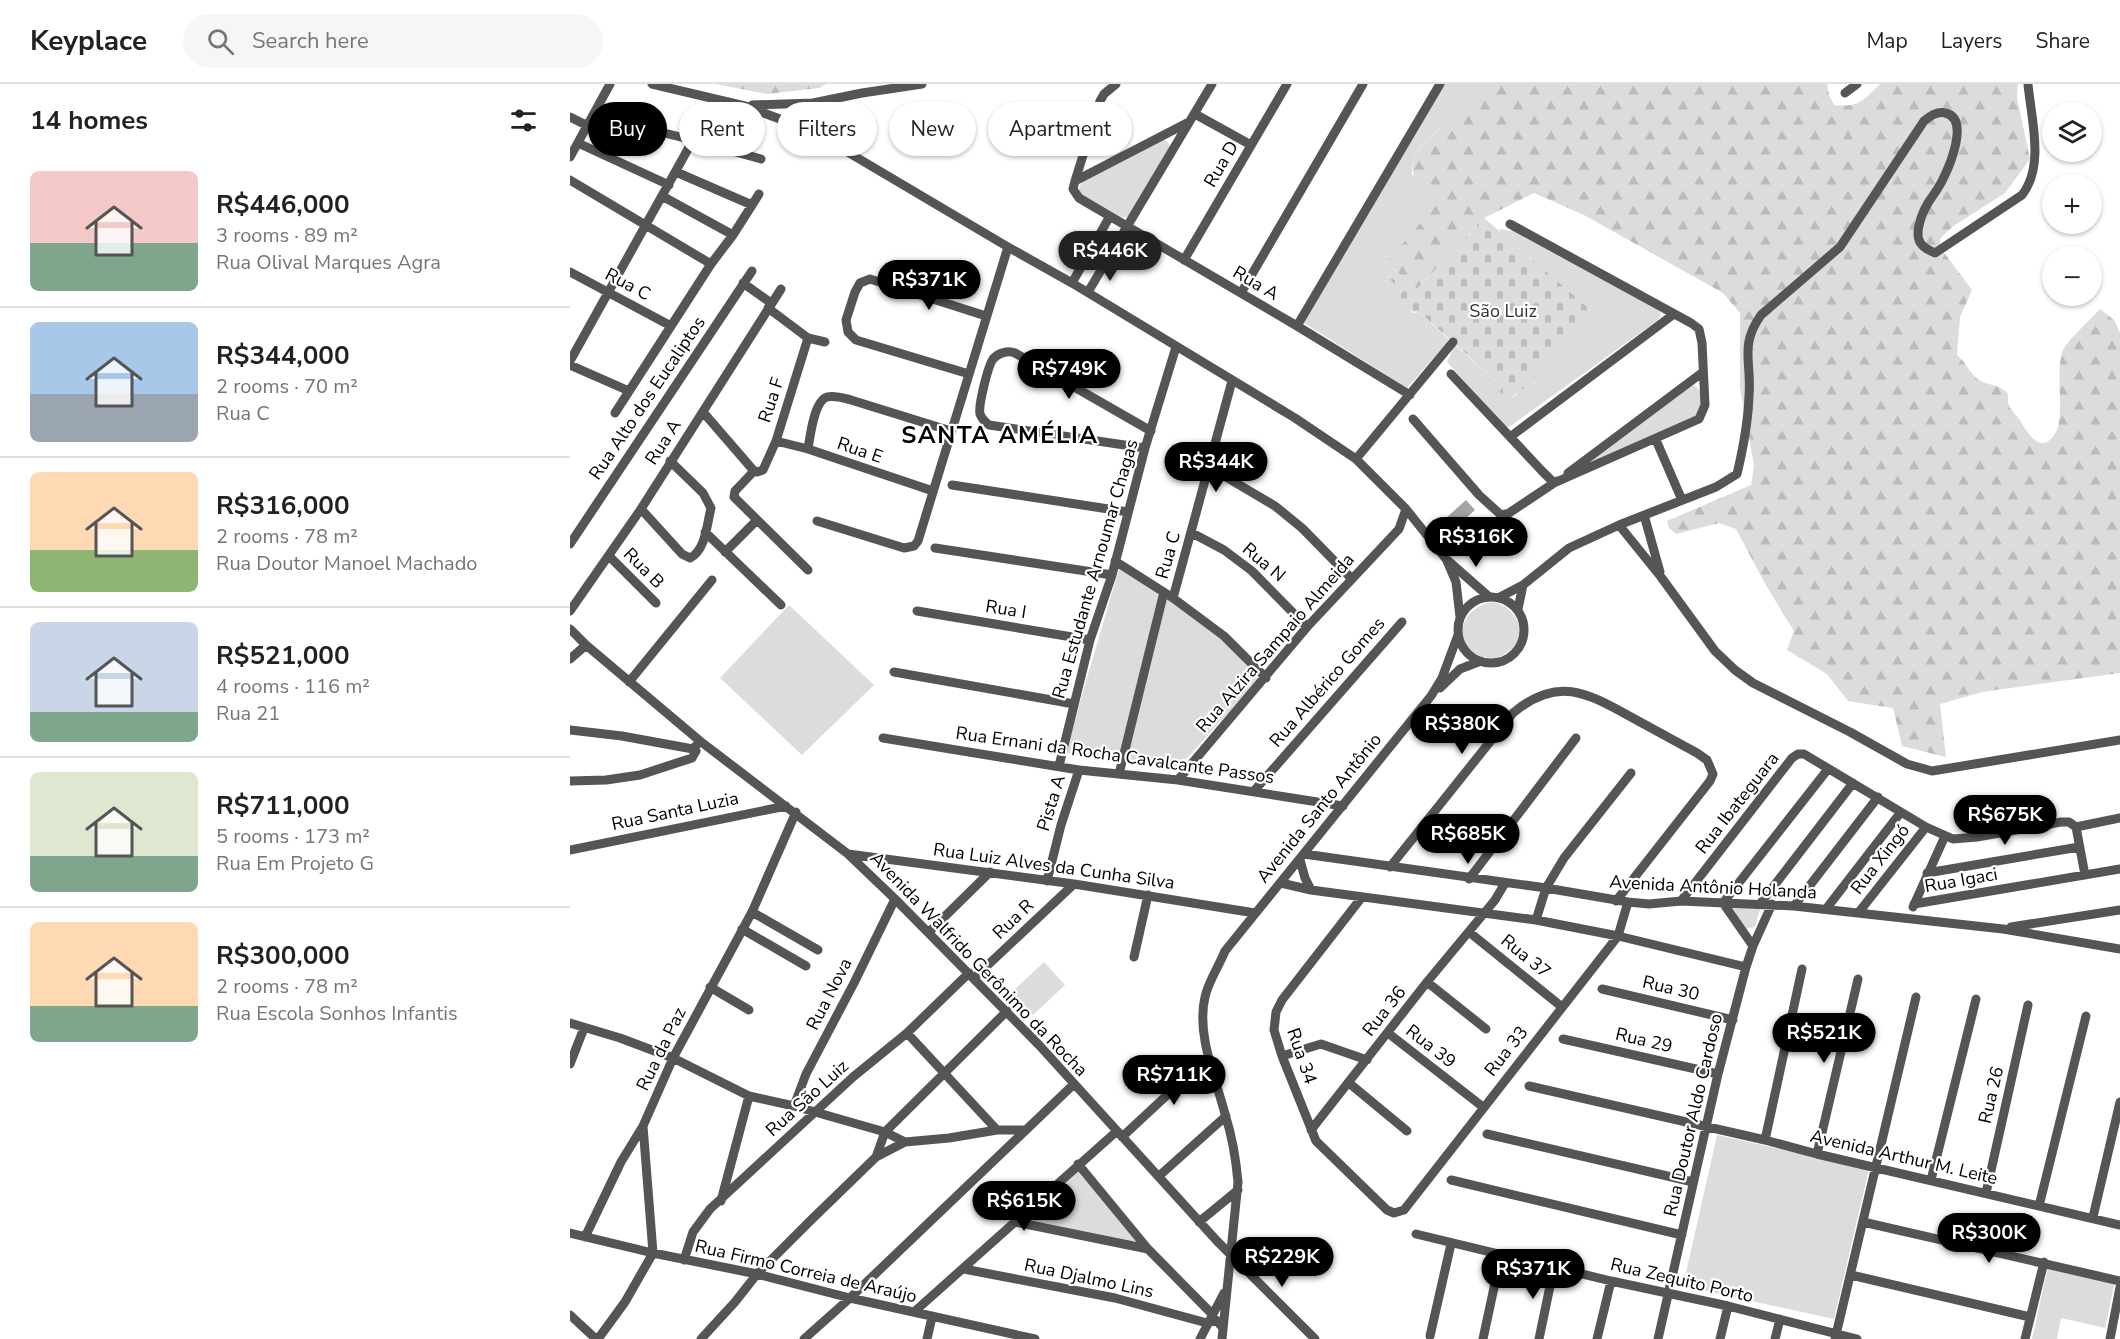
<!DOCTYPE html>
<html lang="en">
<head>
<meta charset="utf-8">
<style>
	body { margin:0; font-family:"Nunito Sans",sans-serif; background:#f6f6f6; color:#222; height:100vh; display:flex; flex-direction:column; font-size:22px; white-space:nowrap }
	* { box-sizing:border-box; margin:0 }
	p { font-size:20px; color:#767676 }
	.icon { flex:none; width:33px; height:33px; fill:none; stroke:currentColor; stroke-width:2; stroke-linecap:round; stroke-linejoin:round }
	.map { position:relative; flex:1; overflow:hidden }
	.panel { display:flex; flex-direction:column; background:#fff; width:570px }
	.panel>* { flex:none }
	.banner { position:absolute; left:18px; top:18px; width:570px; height:54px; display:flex; gap:12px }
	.buttons { position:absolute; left:1472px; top:18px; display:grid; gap:12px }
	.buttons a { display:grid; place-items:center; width:60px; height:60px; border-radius:50%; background:#fff; box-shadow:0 2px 4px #0004; font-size:30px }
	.price { position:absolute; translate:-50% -51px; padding:0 14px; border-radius:21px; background:#000; color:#fff; font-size:20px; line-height:39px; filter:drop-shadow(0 2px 3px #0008) }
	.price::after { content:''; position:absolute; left:50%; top:36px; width:18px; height:14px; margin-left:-9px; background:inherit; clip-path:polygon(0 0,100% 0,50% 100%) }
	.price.selected { background:#222; color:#fff }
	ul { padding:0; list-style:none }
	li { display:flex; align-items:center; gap:18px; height:150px; padding:0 30px }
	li+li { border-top:2px solid #e0e0e0 }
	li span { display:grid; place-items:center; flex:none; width:168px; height:120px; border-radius:9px; color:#555 }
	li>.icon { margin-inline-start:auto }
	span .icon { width:72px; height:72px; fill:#fffc; stroke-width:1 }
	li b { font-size:26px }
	h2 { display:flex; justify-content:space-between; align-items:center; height:72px; padding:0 30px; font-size:26px }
	.chip { padding:0 21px; border-radius:27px; background:#fff; box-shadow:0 2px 4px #0004; font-size:21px; line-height:54px }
	.chip.selected { background:#000; color:#fff }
	header { display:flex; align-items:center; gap:36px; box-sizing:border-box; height:84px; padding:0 30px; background:#fff; border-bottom:2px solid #e0e0e0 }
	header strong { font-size:28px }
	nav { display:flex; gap:33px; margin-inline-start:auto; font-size:21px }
	.search { width:420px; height:54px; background:#f6f6f6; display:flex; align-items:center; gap:15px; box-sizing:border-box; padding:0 21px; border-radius:33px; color:#767676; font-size:22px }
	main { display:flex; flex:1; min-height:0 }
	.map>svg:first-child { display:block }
	.green { fill:#dcdcdc }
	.forest { fill:url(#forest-firs) }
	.cemetery { fill:url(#cemetery-stones) }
	.water { fill:#a3a3a3 }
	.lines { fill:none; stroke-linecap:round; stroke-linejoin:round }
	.minor { stroke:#555; stroke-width:9 }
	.labels { text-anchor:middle; stroke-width:4.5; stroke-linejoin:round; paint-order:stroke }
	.street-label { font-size:18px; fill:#000; stroke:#fff }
	.park-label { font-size:18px; fill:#333; stroke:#fff }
	.district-label { font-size:24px; font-weight:bold; letter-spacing:1.5px; fill:#000; stroke:#fff }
</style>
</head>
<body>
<header>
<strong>Keyplace</strong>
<div class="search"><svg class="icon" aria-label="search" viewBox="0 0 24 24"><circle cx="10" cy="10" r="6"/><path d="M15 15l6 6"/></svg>Search here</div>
<nav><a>Map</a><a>Layers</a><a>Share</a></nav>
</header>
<main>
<section class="panel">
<h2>14 homes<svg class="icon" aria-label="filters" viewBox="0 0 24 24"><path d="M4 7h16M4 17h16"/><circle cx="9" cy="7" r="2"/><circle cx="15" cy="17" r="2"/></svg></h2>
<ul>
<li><span style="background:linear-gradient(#f6c9c9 60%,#7fa58c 0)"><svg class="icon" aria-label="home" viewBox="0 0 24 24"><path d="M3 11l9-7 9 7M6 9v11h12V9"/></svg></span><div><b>R$446,000</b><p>3 rooms · 89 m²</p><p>Rua Olival Marques Agra</p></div></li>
<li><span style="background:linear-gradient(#a9c7e8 60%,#9aa5b1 0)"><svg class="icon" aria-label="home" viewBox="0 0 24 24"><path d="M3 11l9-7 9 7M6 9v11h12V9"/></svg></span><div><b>R$344,000</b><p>2 rooms · 70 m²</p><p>Rua C</p></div></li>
<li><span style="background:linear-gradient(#ffd9b3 65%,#8fb573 0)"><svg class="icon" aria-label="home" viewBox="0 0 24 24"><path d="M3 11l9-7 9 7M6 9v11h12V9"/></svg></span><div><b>R$316,000</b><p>2 rooms · 78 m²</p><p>Rua Doutor Manoel Machado</p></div></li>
<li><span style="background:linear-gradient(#c9d6e8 75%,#7fa58c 0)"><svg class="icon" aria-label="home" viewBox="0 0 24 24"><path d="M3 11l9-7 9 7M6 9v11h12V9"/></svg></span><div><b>R$521,000</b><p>4 rooms · 116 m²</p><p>Rua 21</p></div></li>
<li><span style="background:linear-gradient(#dfe7d0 70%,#7fa58c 0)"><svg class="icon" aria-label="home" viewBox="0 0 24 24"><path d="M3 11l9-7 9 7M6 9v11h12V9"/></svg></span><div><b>R$711,000</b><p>5 rooms · 173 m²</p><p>Rua Em Projeto G</p></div></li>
<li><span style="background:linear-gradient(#ffd9b3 70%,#7fa58c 0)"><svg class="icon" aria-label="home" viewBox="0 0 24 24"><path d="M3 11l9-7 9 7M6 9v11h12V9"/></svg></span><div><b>R$300,000</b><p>2 rooms · 78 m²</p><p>Rua Escola Sonhos Infantis</p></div></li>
</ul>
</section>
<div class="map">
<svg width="1550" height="1255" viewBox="0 0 1550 1255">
	<defs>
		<pattern id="forest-firs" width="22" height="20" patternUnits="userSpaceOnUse" patternTransform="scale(1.5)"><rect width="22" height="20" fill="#dcdcdc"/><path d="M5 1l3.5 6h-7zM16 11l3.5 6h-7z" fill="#bbb"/></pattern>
		<pattern id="cemetery-stones" width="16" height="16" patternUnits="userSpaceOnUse" patternTransform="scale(1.5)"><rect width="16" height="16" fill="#dcdcdc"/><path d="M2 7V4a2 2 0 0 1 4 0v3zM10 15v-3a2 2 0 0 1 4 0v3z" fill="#bbb"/></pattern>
	</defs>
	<rect width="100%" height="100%" fill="#fff"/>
	<path class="green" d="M872,0h36c-3,7 -6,16 -11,22 -19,21 -58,35 -55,69l25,12 6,11 -57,65 7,6 -6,8 16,15v13l10,8 6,-1 30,28 -42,48 -103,-65z
		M589,56h7l4,5 -1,4 -39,67 -7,2 -42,-24 -2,-6 3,-6z
		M931,145l9,2 5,-2 144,81 2,4 -3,6 -149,107 -4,-1 -58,-64 5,-11 -1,-2 4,-4 49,43 -4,4 11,6 4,-2 76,-86 -92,-79z
		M1123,301c11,4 9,20 6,30l-119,52z
		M549,485l28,14 76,57 36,39 -82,90 -112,-16z
		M923,518c23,6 38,31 16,49 -3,3 -9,5 -13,8 -6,-1 -13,-1 -18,-4 -28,-15 -15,-49 15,-53z
		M219,521l85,80 -72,70 -82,-77z
		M1160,823l30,2 -5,18 -10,2z
		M474,878l21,23 -32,30 -21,-23z
		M1147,1051l152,34 -35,150 -151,-33z
		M507,1086l66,76 -121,-27z
		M1478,1183l67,15 -10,46 -44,-10 -4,21h-25z"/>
	<path class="forest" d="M146,0h110l-7,4 -52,6z
		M908,0h349l2,11 5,10c24,3 30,-5 46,-21h138l-1,14 13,61 -25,34 -53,34 -12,12v8l32,43 -12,27 -3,38c9,7 14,21 24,26 11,5 20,4 27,13 0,2 0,7 0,9 2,6 7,11 11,16 8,12 21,38 36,15 11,-17 -1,-61 8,-84 4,-9 29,-32 37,-41l14,11 6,13v340l-138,19 -42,12 6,53 -44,-11 -9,-38 -45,-7 -21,-27 -40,-24 7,-19 -27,-44 -31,-58 -17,-6 -43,11 -7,-6 -2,-7 84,-36 3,-19 -14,-78v-75l-17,-20 -139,-78 -50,-22 -50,25 -67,71 -31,-26 56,-65 -6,-11 -19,-4c-20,-34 32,-57 50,-77 5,-6 8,-15 11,-22z"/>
	<path class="cemetery" d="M914,134l108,93 -66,75 -15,12 -12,-6 4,-5 -84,-75 -11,-1 -4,-3 -1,-8 -3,-4 3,-4 -16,-15 6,-8 24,20z"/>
	<path class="water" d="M896,416l9,10 -20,18 -9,-10z"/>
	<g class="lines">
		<path class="minor" d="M82,0l93,22 67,25 196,116 64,36 223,135 61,41 50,50 40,50 42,37
			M546,0l-12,10 -4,7 -25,80 -2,8 6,9 218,128 113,69
			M1275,9l12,-9
			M182,21l61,-2 49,-10 60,-9
			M625,30l56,31
			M24,32l99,24 68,19
			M0,33l18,9
			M8,59l91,42
			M228,59l7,-15
			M0,73l40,-73
			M106,88l76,33
			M0,96l141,84 -96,149
			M505,97l112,-58
			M92,112l71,39
			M614,176l103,-176
			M141,180l22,-29 26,-41
			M0,188l101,54
			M173,199l28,20
			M502,199l38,-67
			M518,208l124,-208
			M671,209l122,-209
			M198,224l40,30 17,4
			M727,242l143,-242
			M0,277l123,-221
			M0,281l59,26
			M399,290l-113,-34 -8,-8 -2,-12 9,-28 5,-9 10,-4 116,37
			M881,290l91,97 12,12 3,-2
			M133,328l51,59 3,1 6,-2 13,-29 32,-103
			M843,335l66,76 22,20 8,-2 45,-30 145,-64 6,-14 -3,-62 -3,-14 -8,-6 -181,-99
			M940,353l164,-123
			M1086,356l26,60
			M206,357l32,8 125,42
			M575,364l-156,-23c-4,-3 -7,-6 -9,-11 -2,-8 8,-48 13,-55 5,-6 15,-9 22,-6l136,78
			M238,365c2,-12 6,-48 19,-52 8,-2 16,1 24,3l100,31
			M786,375l97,-117
			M639,383l66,39 27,22 49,50
			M184,387l-19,20 -1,6 74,73
			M998,389l135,-101
			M382,401l176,27
			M71,425l41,45 8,4c16,-8 17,-35 21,-50l-8,-15 -33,-32
			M1074,431l16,57
			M247,437l87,27 10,-2 4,-5 90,-294
			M1049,441l42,52 54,74 20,19 18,13 97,49 57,32 25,7 188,-31
			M135,448l76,73
			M622,449l32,17 28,21 55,56
			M0,460l182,-273
			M365,464l177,27
			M155,468l31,-31
			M39,472l47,47
			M545,477l58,37 51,38 42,42
			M877,477l9,21 4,35
			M888 546a33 33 0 1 1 66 0a33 33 0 1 1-66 0Z
			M930,513l23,-12 46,-37 50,-23 97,-38 21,-13c6,-25 11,-52 12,-78 3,-34 -10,-50 12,-81l79,-68 84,-126c6,-5 13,-10 21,-8 25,5 5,52 -2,66 -4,9 -10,16 -15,24 -5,8 -10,21 -10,31 0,11 8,15 17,19l87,-58c23,-29 9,-77 6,-111
			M603,514l59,-217
			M948,525l5,-24
			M0,527l71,-102 140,-220
			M347,527l173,29
			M0,545l16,16 114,96 148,113 47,45 144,146 178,196 98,98
			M0,575l16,-14
			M324,588l180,32
			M59,598l83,-102
			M870,604l20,-19 21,-8
			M0,646l52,6 71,13
			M313,654l196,32 99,10 165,26
			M489,682l31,-126 22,-65 33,-127 31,-101
			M549,690l45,-182
			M608,696l129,-153 92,-98 7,-20
			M0,697l36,-1 34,-5 52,-17 4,-7 -3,-2 7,-8
			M684,707l148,-169
			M1506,743l9,48
			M0,766l216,-44
			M278,770l226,30 181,29
			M734,770l242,34 82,14 21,2 32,-3 113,5 209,23 117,20
			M730,776l5,18 6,12
			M820,783l123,-154c44,-37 73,-21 118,4 22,12 44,24 66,36l10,7 6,14 -3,7 -94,120
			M1357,789l152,-26
			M899,795l107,-141
			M477,797l14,-56 18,-55
			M711,799l30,7 225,30 82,16 128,31
			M792,813l-80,103 -6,12 -2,18 8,26 34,85 71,69 7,3 10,-3 214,-274 10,-34
			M1111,817l111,-143 6,-4h6l122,73 27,12 24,-2 84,-15h8l7,5 44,-9
			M1190,820l93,-121
			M1344,820l206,-35
			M1224,822l84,-109
			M1343,823l32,-71
			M1256,825l75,-97
			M182,828l66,38
			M1289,828l67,-85
			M966,836l10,-32 18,-30 67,-85
			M1441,843l109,-17
			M172,845l64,37
			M359,848l61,-60
			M899,848l93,75
			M1183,862l-30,-43 105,-134
			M564,873l14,-62
			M404,894l100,-94
			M857,898l59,47
			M140,903l39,23
			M1032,905l131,31
			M0,939l50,15 53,20 76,38 45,10 91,26 20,10 44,-4 48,-8
			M337,949l90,97h29
			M818,949l95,74
			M993,955l155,35
			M712,972l39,-12 46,16
			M0,980l14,-36
			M779,999l58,48
			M959,1002l236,54 52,14 303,71
			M224,1022l12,-32 48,-91 41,-84
			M741,1046l116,-148 68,-82 10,-17
			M917,1050l206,48
			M552,1053l86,-80
			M1195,1056l37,-171
			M1247,1070l41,-175
			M306,1073l9,-25 122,-121
			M508,1080l70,85 64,65
			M589,1092l67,-60
			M881,1096l231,55
			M1361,1096l45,-181
			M1416,1109l42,-188
			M151,1117l28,-105
			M1469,1122l47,-190
			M1523,1133l27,-115
			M445,1138l133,27
			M629,1138l39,-32
			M1293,1138l257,59
			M0,1149l83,20 104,21 93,24 185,41
			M846,1150l195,47 117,25 129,33
			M15,1153l36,-75 22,-36 30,-68 79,-146 44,-100
			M114,1176l9,-28 17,-23 143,-132 54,-44 62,-60
			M394,1185l151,29 92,25 9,-3 7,8
			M1281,1191l179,42
			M344,1228l203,-181
			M0,1231l26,24
			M860,1252l21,-92
			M28,1255l27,-37 28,-49 -10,-127
			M131,1255l34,-37 22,-28 52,-52 67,-65 29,-15
			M234,1255l46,-41 224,-214
			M357,1255l5,-22
			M630,1255l24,-46
			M652,1255l16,-157c-2,-23 -6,-46 -13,-68 -9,-35 -29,-80 -20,-117 3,-15 14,-31 20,-46l206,-255 11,-18 16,-43
			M913,1255l18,-84
			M969,1255l15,-72
			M1027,1255l14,-58
			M1088,1255l60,-265 28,-107 7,-21 19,-42
			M1150,1255l8,-33
			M1205,1255l5,-20
			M1265,1255l81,-342
			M1455,1255l19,-77
			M1540,1255l10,-52"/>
	</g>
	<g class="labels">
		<g class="street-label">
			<text transform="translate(651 80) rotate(-60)" y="6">Rua D</text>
			<text transform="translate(686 199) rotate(30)" y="6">Rua A</text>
			<text transform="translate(58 200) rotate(28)" y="6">Rua C</text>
			<text transform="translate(77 314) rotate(-56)" y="6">Rua Alto dos Eucaliptos</text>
			<text transform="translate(201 316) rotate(-72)" y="6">Rua F</text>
			<text transform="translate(93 358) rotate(-57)" y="6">Rua A</text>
			<text transform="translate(290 366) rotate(19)" y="6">Rua E</text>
			<text transform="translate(598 471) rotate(-74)" y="6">Rua C</text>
			<text transform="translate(694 478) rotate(40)" y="6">Rua N</text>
			<text transform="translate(74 484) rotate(45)" y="6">Rua B</text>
			<text transform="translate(525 485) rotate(-74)" y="6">Rua Estudante Arnoumar Chagas</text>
			<text transform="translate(436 525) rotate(9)" y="6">Rua I</text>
			<text transform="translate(705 559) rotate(-49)" y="6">Rua Alzira Sampaio Almeida</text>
			<text transform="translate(757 598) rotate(-49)" y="6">Rua Albérico Gomes</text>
			<text transform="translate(545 671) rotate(8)" y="6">Rua Ernani da Rocha Cavalcante Passos</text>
			<text transform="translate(481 719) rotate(-73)" y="6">Pista A</text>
			<text transform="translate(1167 719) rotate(-52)" y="6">Rua Ibateguara</text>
			<text transform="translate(749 724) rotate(-51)" y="6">Avenida Santo Antônio</text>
			<text transform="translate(105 727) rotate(-12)" y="6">Rua Santa Luzia</text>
			<text transform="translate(1310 775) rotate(-52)" y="6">Rua Xingó</text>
			<text transform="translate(484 782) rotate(8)" y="6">Rua Luiz Alves da Cunha Silva</text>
			<text transform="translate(1391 796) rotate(-10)" y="6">Rua Igaci</text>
			<text transform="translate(1143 803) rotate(3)" y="6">Avenida Antônio Holanda</text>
			<text transform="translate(443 835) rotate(-44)" y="6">Rua R</text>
			<text transform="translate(956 872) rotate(39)" y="6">Rua 37</text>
			<text transform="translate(409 880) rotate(46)" y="6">Avenida Walfrido Gerônimo da Rocha</text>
			<text transform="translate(1101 904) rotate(13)" y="6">Rua 30</text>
			<text transform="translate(259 910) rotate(-63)" y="6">Rua Nova</text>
			<text transform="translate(814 927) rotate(-52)" y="6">Rua 36</text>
			<text transform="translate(1074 956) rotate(13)" y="6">Rua 29</text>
			<text transform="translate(861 962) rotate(38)" y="6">Rua 39</text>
			<text transform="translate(91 965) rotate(-64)" y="6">Rua da Paz</text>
			<text transform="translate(936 967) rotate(-52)" y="6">Rua 33</text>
			<text transform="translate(732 972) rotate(71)" y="6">Rua 34</text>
			<text transform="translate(1421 1011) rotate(-77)" y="6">Rua 26</text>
			<text transform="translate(237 1014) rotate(-42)" y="6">Rua São Luiz</text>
			<text transform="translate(1123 1031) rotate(-77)" y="6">Rua Doutor Aldo Cardoso</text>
			<text transform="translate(1334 1073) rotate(13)" y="6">Avenida Arthur M. Leite</text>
			<text transform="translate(236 1187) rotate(13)" y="6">Rua Firmo Correia de Araújo</text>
			<text transform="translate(519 1194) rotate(12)" y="6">Rua Djalmo Lins</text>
			<text transform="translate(1112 1196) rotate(13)" y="6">Rua Zequito Porto</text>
		</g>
		<g class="park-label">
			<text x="933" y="233">São Luiz</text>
		</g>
		<g class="district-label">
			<text x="430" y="359">SANTA AMÉLIA</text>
		</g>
	</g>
</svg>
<div class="buttons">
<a><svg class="icon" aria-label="layers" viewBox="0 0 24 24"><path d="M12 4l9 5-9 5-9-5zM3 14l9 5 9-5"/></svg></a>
<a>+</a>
<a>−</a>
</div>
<b class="price selected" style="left:540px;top:198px">R$446K</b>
<b class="price" style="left:359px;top:227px">R$371K</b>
<b class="price" style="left:499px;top:316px">R$749K</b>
<b class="price" style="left:646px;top:409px">R$344K</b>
<b class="price" style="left:906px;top:484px">R$316K</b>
<b class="price" style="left:892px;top:671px">R$380K</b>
<b class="price" style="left:1435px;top:762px">R$675K</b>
<b class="price" style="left:898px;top:781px">R$685K</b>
<b class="price" style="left:1254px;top:980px">R$521K</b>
<b class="price" style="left:604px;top:1022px">R$711K</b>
<b class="price" style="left:454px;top:1148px">R$615K</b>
<b class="price" style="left:1419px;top:1180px">R$300K</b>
<b class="price" style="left:712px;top:1204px">R$229K</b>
<b class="price" style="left:963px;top:1216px">R$371K</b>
<div class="banner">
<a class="chip selected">Buy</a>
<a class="chip">Rent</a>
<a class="chip">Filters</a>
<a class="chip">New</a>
<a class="chip">Apartment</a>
</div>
</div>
</main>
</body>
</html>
